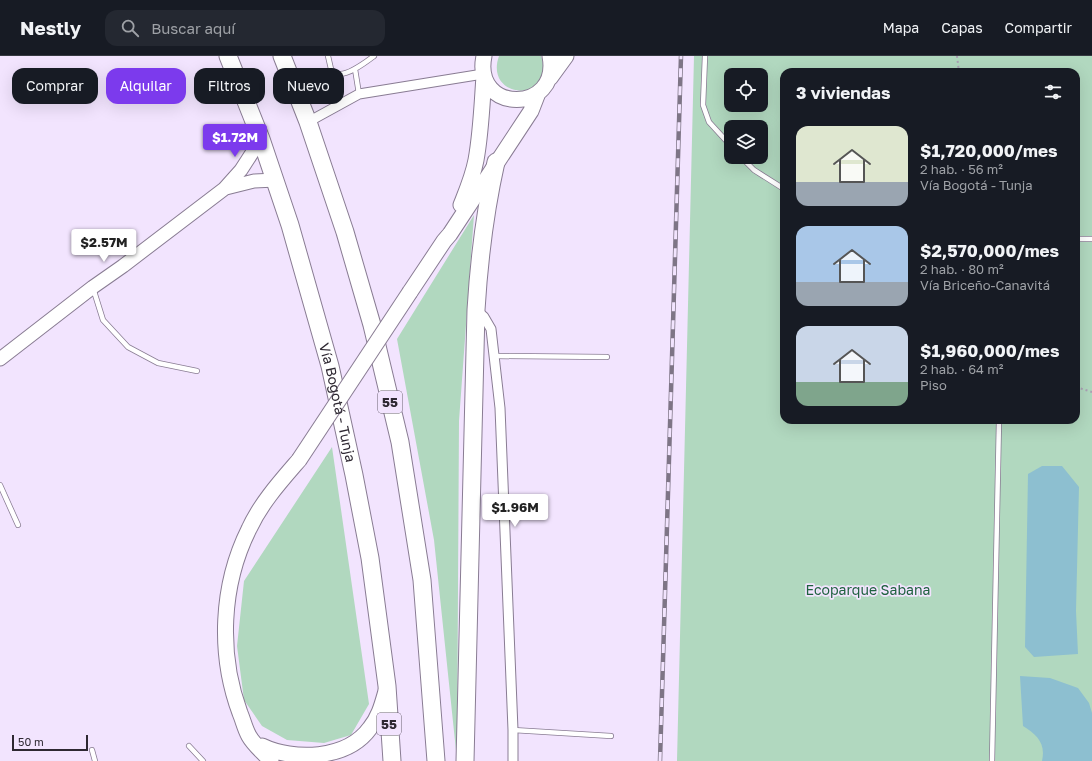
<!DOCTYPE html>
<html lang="es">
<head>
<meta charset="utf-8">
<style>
	body { margin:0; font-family:"Golos Text",sans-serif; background:#242831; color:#f1f3f6; height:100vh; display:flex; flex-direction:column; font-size:15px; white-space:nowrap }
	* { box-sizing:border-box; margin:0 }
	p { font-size:13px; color:#9ea1a6 }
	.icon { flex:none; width:22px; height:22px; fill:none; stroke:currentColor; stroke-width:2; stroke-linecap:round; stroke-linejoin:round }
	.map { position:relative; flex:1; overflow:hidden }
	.panel { position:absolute; left:780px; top:12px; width:300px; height:356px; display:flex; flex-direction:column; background:#171b24; border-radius:12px; box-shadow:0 4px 16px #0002 }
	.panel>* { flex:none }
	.hud { position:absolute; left:12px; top:12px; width:380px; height:36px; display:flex; gap:8px }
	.tools { position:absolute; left:724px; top:12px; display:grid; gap:8px }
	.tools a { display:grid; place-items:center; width:44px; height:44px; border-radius:8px; background:#171b24; box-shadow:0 4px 16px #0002; font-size:20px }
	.scale { position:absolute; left:12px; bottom:10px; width:76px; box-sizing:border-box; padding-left:4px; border:2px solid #2e2832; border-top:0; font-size:11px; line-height:14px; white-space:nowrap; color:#2e2832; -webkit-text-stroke:3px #f2e4fe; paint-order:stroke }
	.price { position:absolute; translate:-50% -34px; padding:0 9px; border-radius:4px; background:#fff; color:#222; font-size:13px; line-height:26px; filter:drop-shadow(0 1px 2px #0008) }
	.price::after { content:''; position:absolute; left:50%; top:24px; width:12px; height:9px; margin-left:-6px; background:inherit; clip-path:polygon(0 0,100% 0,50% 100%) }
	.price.selected { background:#7c3aed; color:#fff }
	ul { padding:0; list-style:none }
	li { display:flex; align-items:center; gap:12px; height:100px; padding:0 16px }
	li span { display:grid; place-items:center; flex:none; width:112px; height:80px; border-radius:12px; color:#555 }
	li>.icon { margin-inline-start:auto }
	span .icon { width:48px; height:48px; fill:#fffc; stroke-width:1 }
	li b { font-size:17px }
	h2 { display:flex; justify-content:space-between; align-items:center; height:48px; padding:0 16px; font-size:17px }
	.tag { padding:0 14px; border-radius:12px; background:#171b24; box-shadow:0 4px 16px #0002; font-size:14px; line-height:36px }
	.tag.selected { background:#7c3aed; color:#fff }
	header { display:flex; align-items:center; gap:24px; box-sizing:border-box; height:56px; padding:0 20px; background:#171b24; border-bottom:1px solid #363941 }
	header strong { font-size:19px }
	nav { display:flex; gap:22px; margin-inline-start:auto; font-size:14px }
	.search { width:280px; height:36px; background:#242831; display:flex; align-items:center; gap:10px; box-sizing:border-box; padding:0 14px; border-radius:12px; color:#9ea1a6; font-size:15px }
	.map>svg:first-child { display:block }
	.green { fill:#b1d8bf; fill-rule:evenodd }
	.water { fill:#8dbfd0 }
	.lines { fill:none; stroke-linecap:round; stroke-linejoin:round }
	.lane-casing { stroke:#897c93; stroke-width:6 }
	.street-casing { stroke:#897c93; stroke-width:11 }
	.secondary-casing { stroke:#897c93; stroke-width:15 }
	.primary-casing { stroke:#897c93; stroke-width:17 }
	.highway-casing { stroke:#897c93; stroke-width:19 }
	.path { stroke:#aba0b5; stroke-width:2; stroke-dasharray:2 3; stroke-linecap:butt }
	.lane { stroke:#fff; stroke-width:4.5 }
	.street { stroke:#fff; stroke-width:9 }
	.secondary { stroke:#fff; stroke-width:13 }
	.primary { stroke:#fff; stroke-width:15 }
	.highway { stroke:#fff; stroke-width:17 }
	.rail-casing { stroke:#7e7586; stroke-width:4.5 }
	.rail { stroke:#f2e4fe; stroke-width:3; stroke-dasharray:9; stroke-linecap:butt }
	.primary-bridge-casing { stroke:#897c93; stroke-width:17; stroke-linecap:butt }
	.primary-bridge { stroke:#fff; stroke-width:15 }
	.labels { text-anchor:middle; stroke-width:3.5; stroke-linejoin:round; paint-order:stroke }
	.shield { fill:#f2e4fe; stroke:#69606f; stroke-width:1 }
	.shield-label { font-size:13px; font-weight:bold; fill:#2e2832 }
	.street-label { font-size:14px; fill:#2e2832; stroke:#f2e4fe }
	.park-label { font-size:14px; fill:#1e613f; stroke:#f2e4fe }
</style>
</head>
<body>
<header>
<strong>Nestly</strong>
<div class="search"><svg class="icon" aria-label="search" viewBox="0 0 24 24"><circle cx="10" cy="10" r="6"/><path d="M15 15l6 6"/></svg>Buscar aquí</div>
<nav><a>Mapa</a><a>Capas</a><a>Compartir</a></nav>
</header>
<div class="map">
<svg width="1092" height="705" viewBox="0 0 1092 705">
	<rect width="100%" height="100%" fill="#f2e4fe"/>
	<path class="green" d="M499,0h42c2,4 2,8 2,12 -1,36 -58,27 -44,-12z
		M694,0h398v705h-415zM784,16h292v348h-292zM731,19h30v30h-30zM731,71h30v30h-30z
		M474,159l-15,206 -2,339 -23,-220 -37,-201z
		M332,391l37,257 -18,31 -27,8 -37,-3 -25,-14 -18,-26 -7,-54 7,-65z"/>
	<path class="water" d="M1042,410h20l17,21 -3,124 2,43 -44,3 -9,-10 3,-173z
		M1020,620l30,2 28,10 11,15 3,10v48h-50c4,-18 -5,-26 -19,-35z"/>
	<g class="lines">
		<defs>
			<path id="lane" d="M328,0l3,13c1,2 3,3 5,4 9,5 30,-11 38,-17
				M705,0l-2,49 6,17 22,24
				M355,13l4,25
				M741,101l13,13 30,19
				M1076,183h16
				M93,232l10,32 25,27 30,16 39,8
				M494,300l113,1
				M0,429l18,40
				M513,674l98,6
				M189,690l14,15
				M92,694l3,11
				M992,705l7,-341"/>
			<path id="street" d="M308,66l51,-28 124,-20
				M476,254l8,7 7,12 9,79 13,322v31"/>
			<path id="secondary" d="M226,132l28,-7 22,-1
				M0,303l93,-72 30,-21 101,-77 17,-19 20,-31"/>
			<path id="primary" d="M484,0c-12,58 77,58 66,0
				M550,22l16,-22
				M461,149c6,-15 12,-29 15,-45 5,-27 6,-56 8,-84
				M410,236l34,-51 6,-7 81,-123 7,-18
				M262,690c31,15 85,14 108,-18 9,-11 12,-23 16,-37
				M271,705c-7,-8 -17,-16 -22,-25 -4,-7 -6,-16 -9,-23 -22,-59 -19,-128 9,-184 12,-26 31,-47 50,-69"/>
			<g id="highway">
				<path id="s1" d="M228,0l33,83 29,86 40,141 24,109 16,83 17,128 5,75"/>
				<path d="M282,0l26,66 37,110 27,93 28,117 22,138 14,181"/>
				<path d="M465,705l11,-451c3,-50 9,-99 20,-148"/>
			</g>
		</defs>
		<use href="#lane" class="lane-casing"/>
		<use href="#street" class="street-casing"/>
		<use href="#secondary" class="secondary-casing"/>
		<use href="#primary" class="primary-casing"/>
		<use href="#highway" class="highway-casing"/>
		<path class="path" d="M957,0l2,16
			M1076,331l16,5"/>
		<use href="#lane" class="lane"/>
		<use href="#street" class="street"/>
		<use href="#secondary" class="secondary"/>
		<use href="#primary" class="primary"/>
		<use href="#highway" class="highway"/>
		<defs>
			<path id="rail" d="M660,705l21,-705"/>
		</defs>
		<use href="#rail" class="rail-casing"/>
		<use href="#rail" class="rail"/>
		<defs>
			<path id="primary-bridge" d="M299,404l111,-168"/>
		</defs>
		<use href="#primary-bridge" class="primary-bridge-casing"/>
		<use href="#primary-bridge" class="primary-bridge"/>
	</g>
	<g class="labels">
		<g class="shield">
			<rect x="378" y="335" width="24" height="22" rx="3"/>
			<rect x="377" y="657" width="24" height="22" rx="3"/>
		</g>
		<g class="shield-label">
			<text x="390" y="351">55</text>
			<text x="389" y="673">55</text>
		</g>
		<g class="street-label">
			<text dy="5" stroke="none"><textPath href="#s1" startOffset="364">Vía Bogotá - Tunja</textPath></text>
		</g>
		<g class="park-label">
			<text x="868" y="539">Ecoparque Sabana</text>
		</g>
	</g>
</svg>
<div class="tools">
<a><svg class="icon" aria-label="locate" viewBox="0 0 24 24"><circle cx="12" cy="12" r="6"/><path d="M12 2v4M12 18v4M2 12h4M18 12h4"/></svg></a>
<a><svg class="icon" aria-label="layers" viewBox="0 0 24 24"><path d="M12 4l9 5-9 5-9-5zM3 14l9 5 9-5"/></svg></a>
</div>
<div class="scale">50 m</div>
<b class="price selected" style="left:235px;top:102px">$1.72M</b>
<b class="price" style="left:104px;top:207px">$2.57M</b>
<b class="price" style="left:515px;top:472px">$1.96M</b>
<div class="hud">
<a class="tag">Comprar</a>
<a class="tag selected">Alquilar</a>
<a class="tag">Filtros</a>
<a class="tag">Nuevo</a>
</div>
<section class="panel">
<h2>3 viviendas<svg class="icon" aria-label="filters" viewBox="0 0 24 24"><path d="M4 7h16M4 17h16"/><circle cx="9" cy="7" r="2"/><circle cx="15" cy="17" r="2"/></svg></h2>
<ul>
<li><span style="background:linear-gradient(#dfe7d0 70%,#9aa5b1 0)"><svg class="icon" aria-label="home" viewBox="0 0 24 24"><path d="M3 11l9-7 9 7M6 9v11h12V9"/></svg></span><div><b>$1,720,000/mes</b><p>2 hab. · 56 m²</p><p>Vía Bogotá - Tunja</p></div></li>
<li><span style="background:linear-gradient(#a9c7e8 70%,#9aa5b1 0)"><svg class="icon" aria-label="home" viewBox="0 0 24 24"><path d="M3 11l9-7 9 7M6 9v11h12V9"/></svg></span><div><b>$2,570,000/mes</b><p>2 hab. · 80 m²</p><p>Vía Briceño-Canavitá</p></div></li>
<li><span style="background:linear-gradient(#c9d6e8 70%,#7fa58c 0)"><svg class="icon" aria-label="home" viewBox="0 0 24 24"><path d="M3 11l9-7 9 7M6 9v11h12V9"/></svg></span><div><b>$1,960,000/mes</b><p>2 hab. · 64 m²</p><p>Piso</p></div></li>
</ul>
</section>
</div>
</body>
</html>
